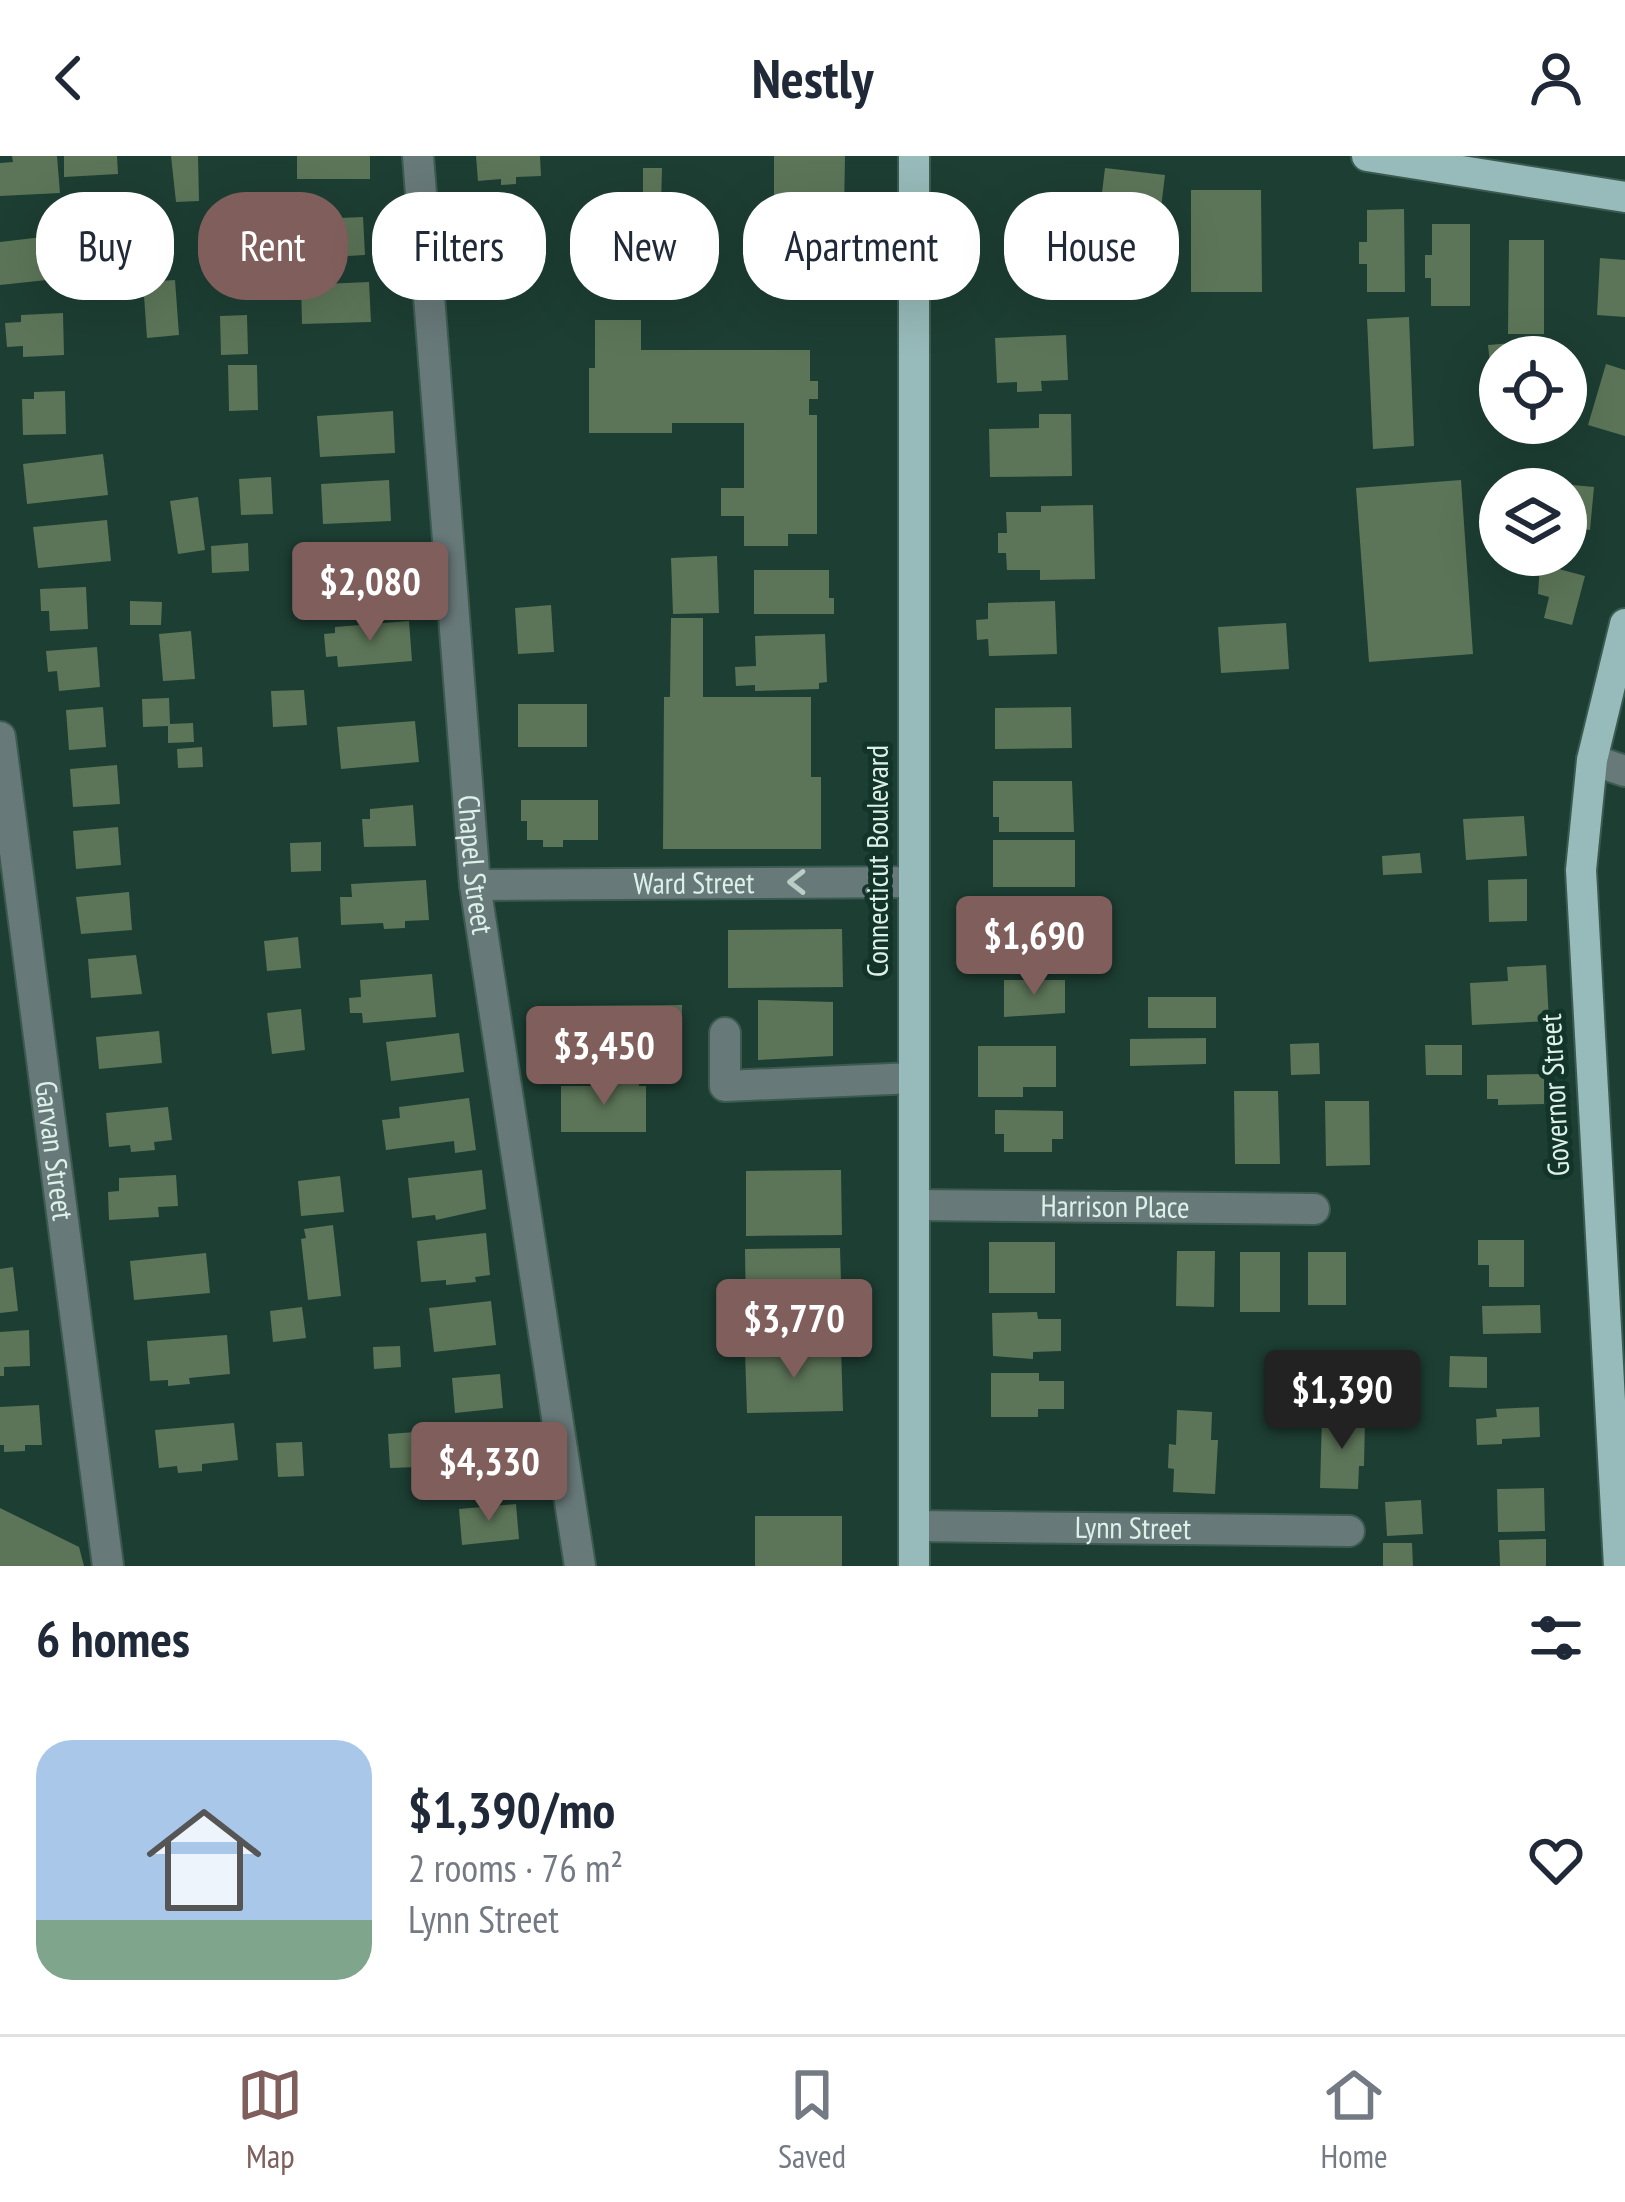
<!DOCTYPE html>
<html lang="en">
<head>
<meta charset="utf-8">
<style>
	body { margin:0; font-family:"PT Sans Narrow",sans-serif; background:#f2f2f3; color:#1f2937; height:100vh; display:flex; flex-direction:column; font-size:45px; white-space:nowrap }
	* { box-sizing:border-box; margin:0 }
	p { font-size:39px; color:#747a83 }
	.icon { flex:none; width:66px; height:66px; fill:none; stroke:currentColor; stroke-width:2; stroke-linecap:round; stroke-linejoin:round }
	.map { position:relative; height:1410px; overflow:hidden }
	.details { display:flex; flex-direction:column; background:#fff; flex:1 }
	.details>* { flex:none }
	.banner { position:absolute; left:36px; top:36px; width:1554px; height:108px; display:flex; gap:24px }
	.fabs { position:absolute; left:1479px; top:180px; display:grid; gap:24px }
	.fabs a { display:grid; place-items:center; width:108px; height:108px; border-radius:50%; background:#fff; box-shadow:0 12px 48px #0002; font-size:60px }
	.price { position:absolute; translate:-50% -102px; padding:0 27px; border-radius:12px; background:#7f5e5c; color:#fff; font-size:39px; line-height:78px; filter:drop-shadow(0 3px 6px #0008) }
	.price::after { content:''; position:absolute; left:50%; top:72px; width:36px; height:27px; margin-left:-18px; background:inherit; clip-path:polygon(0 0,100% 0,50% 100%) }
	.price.active { background:#222; color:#fff }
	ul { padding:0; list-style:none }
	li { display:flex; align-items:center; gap:36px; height:300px; padding:0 36px }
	li span { display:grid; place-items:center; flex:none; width:336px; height:240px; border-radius:36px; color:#555 }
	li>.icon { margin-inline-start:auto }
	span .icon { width:144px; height:144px; fill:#fffc; stroke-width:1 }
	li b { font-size:51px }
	h2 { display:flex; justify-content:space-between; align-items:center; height:144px; padding:0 36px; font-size:51px }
	.pill { padding:0 42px; border-radius:48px; background:#fff; box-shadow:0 12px 48px #0002; font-size:42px; line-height:108px }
	.pill.active { background:#7f5e5c; color:#fff }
	header { display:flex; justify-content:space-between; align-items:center; height:156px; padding:0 36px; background:#fff; font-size:54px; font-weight:800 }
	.tabs { display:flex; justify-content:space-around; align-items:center; height:168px; border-top:3px solid #e0e1e3; background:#fff; font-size:33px; color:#747a83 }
	.tabs a { display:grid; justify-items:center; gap:6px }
	.tabs .active { color:#7f5e5c }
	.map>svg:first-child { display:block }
	.building { fill:#5c7558 }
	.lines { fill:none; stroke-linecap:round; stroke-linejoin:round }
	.minor-casing { stroke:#3c5b50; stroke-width:34 }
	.major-casing { stroke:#3c5b50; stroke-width:34 }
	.minor { stroke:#687979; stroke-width:30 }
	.major { stroke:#97bbba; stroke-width:30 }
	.oneway { stroke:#bbcdc7 }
	.labels { text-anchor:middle; stroke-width:10; stroke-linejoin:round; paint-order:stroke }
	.street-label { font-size:30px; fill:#def1e9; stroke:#123429 }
</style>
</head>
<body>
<header><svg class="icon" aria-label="back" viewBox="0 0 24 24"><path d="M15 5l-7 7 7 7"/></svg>Nestly<svg class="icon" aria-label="person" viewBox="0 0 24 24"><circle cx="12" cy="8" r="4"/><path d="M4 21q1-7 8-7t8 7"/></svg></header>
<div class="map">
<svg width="1625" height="1410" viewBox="0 0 1625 1410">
	<rect width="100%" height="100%" fill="#1d3e33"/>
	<path class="building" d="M12,0h45l3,37 -60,3v-33l13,-1z
		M64,0h53l1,18 -54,3z
		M171,0h27l1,45 -23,1z
		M297,0h73v23h-73z
		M476,0h64l1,20 -25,1v7l-15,1v-6l-23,2z
		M774,0h71l-1,55 -70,-2z
		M643,12h19l-1,38h-18z
		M1105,12l60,7 -4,33 -60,-7z
		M1191,34h70l1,102h-71z
		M1404,53l1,83h-38v-28h-8v-22h8v-32z
		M363,61l2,38 -70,4 -2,-39z
		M1432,68h38v82h-39v-28h-6v-23h7z
		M759,70h91v64h-90v-13h-7v-40h6z
		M68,78l3,34 -25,2 1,10 -47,5v-43z
		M1509,84h35v94h-36z
		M1600,102l25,2v57l-28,-2z
		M175,124l4,55 -32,3 -4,-56z
		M369,126l2,40 -69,2 -1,-39z
		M63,157l1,42 -41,2v-11l-16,1 -2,-24 16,-1v-7z
		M247,159l1,39 -27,1 -1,-39z
		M1409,161l5,129 -41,3 -6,-130z
		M595,164h46v30h169v31h8v18h-9v16h8v119h-29v12h-44v-30h-23v-28h23v-65h-72v10h-83v-65h6z
		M1066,179l2,45 -27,1 1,10 -25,1v-10l-20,1 -2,-45z
		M1525,186l1,15h-26v25h-8l-4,-37z
		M1606,208l19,6v66l-37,-11z
		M228,209h29l1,45 -29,1z
		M65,235l1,43 -43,1 -1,-36h12v-7z
		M393,255l2,42 -75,4 -3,-41z
		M1039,258h32l1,62 -82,1 -1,-48 50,-1z
		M103,298l5,41 -81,9 -4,-40z
		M271,321l2,37 -32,1 -2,-36z
		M389,324l2,41 -68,3 -2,-40z
		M1461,324l12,174 -104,8 -13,-174z
		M1540,326l54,5 -4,43 -24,-3v-38h-27z
		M198,341l7,53 -27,4 -8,-53z
		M1093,349l2,74 -55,1v-10h-33l-1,-17h-8v-20h9l-1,-21h35v-6z
		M107,364l4,41 -73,7 -5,-41z
		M248,387l1,28 -37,2 -1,-27z
		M396,391l2,39 -17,2v5l-27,2 -1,-6 -22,2 -3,-39z
		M717,400l2,57 -46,1 -2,-56z
		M1540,408l45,12 -13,49 -28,-7 5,-21 -11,-3z
		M754,414h75v28h5v16h-80z
		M86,431l2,42 -38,2 -1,-20h-8l-1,-22z
		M130,445l32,1 -1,23h-31z
		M1055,445l2,53 -68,2 -1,-17 -11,1 -1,-20 12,-1v-16z
		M551,449l3,47 -36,2 -3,-46z
		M671,462h32v79h108v80h10v72h-158l1,-152h6z
		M409,465l3,40 -74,6 -1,-11 -11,1 -2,-23 11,-1v-6z
		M1286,467l3,46 -68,4 -3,-46z
		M191,475l4,48 -32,2 -4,-47z
		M825,478l2,48 -8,1v6l-64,2v-6l-19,1 -1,-19 21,-1 -1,-30z
		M97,491l3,40 -41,4 -2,-20 -9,1 -2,-21z
		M304,534l3,35 -34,2 -2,-36z
		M169,542l1,26 23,-1 1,19 -26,1v-17l-25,1 -1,-28z
		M518,548h69v43h-69z
		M103,551l3,40 -37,3 -3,-40z
		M1071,551l1,41 -77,1v-41z
		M415,565l4,41 -78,7 -4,-42z
		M202,591l1,20 -25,1 -1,-19z
		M117,609l3,39 -47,3 -3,-38z
		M993,625h79l2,51h-75v-15h-6z
		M521,644h77v40h-35v7h-20v-7h-16v-19h-6z
		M413,649l3,41 -52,1 -2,-28h8v-10z
		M1524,660l3,40 -61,4 -3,-41z
		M118,671l3,38 -45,4 -3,-38z
		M993,684h82v47h-82z
		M321,686v29l-30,1 -1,-29z
		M1420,697l2,20 -39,2 -1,-19z
		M1527,723v42l-38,1 -1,-42z
		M426,724l3,40 -24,1v7l-21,1 -1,-6 -42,2 -1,-28h12l-1,-13z
		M129,736l3,38 -51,4 -5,-37z
		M1081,757l1,46 -104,2 -1,-46z
		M842,773l1,58 -115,1v-58z
		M298,781l3,31 -34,3 -3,-30z
		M136,799l6,39 -51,4 -3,-39z
		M1546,809l3,56 -77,4 -2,-42 38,-2 -1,-14z
		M432,818l4,43 -73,6 -1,-10h-12l-1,-15 12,-1 -1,-17z
		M1004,824h61v33l-61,4z
		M1148,841h68v31h-68z
		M758,844l75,2v54l-75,4z
		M682,849v65l-129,1v-65z
		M301,853l4,41 -33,4 -5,-41z
		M159,875l3,32 -63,6 -3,-32z
		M459,877l5,39 -73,9 -5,-39z
		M1206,882v26l-76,2v-27z
		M1319,887l1,31 -29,1 -1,-31z
		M1425,889h37v30h-36z
		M978,890h78v41h-33v10h-45z
		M1544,918v30l-46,1v-6h-11v-24z
		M595,926h44v4h7v46h-85v-46h34z
		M1234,935h44l2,73h-45z
		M469,942l7,52 -21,3 -1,-12 -68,9 -4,-30 18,-2 -1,-11z
		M1325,945h44l1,64 -44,1z
		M168,951l4,33 -18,2 1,8 -24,2 -1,-7 -21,2 -3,-34z
		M995,954l68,1v28h-11v13h-48v-18h-9z
		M482,1014l4,39 -50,11 -1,-5 -23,3 -4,-40z
		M841,1014l1,65 -96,1v-65z
		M176,1019l2,31 -20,1 1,10 -50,3 -1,-28 11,-1v-13z
		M340,1020l4,36 -43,4 -3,-35z
		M333,1069l8,71 -33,4 -7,-61 5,-1 -2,-9z
		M486,1077l4,42 -15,2 1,5 -30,3v-5l-25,2 -4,-41z
		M1478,1084h46v47h-35v-22h-11z
		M989,1086h66v51h-66z
		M840,1092l2,66 -96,2 -1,-67z
		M1177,1095h38l-1,56 -38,-1z
		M1240,1096h40v60h-40z
		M1308,1096h38v53h-38z
		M206,1097l4,40 -76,7 -4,-39z
		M13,1111l5,44 -18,2v-44z
		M491,1145l5,44 -62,7 -5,-44z
		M1540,1149l1,28 -58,1 -1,-28z
		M302,1151l4,31 -33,4 -3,-31z
		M1037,1156l1,7h23v32l-28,1v7l-40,-3 -1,-43z
		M29,1174l1,36 -26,1v9h-4v-44z
		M227,1179l3,39 -41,4 1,6 -22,2v-6l-18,1 -3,-40z
		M400,1190l1,21 -27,2 -1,-22z
		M841,1192l2,63 -96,2 -2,-62z
		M1450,1200l37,1v31l-38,-1z
		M991,1217h48v8h25v28h-26v8h-47z
		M500,1218l3,34 -48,5 -3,-35z
		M39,1249l3,40h-17v6l-21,1v-7h-4v-38z
		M1539,1251l1,30 -38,2v5l-25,1 -1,-26 21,-2 -1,-8z
		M1177,1254l35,2 -1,28h7l-3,54 -42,-2 1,-23 -6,-1 1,-24 7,1z
		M1322,1261l43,2 -1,47h-5l-1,23 -38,-1z
		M234,1267l4,37 -36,4v7l-24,2 -1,-7 -18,2 -4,-38z
		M416,1276l1,35 -27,1 -2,-34z
		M505,1277l4,37 -46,5 -2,-17 -16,1 -2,-19z
		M302,1286l2,34 -26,1 -2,-34z
		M1544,1332l1,43 -47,1 -1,-43z
		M1421,1344l2,34 -36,2 -2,-34z
		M516,1348l3,35 -57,6 -3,-36z
		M0,1352l79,39 5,19h-84z
		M755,1360h87v50h-87z
		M1546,1383v27h-46l-1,-26z
		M1383,1387h29l1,23h-30z"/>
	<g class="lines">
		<defs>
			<g id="minor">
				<path id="s1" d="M418,0l57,729 105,681"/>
				<path id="s2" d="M0,581l108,829"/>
				<path d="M1592,604l33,11"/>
				<path id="s3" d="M475,729l439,-3"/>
				<path d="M725,877v53l189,-8"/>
				<path id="s4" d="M914,1049l400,4"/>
				<path id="s5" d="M914,1370l435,5"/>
			</g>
			<path id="major" d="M914,0v1410
				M1367,0l258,41
				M1619,1410l-38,-696 11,-110 33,-136"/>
		</defs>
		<use href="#minor" class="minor-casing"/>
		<use href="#major" class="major-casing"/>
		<use href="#minor" class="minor"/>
		<use href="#major" class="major"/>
	</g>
	<defs><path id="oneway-chevron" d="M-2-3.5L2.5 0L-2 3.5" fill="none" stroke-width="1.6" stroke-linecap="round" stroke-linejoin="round" transform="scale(3)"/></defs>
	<use class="oneway" href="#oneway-chevron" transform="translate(797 726) rotate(180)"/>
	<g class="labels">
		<g class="street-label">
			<text transform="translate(878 705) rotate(-90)" y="10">Connecticut Boulevard</text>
			<text dy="10" stroke="none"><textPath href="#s1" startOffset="711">Chapel Street</textPath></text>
			<text dy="10" stroke="none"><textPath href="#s3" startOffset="219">Ward Street</textPath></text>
			<text transform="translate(1555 939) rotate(-93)" y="10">Governor Street</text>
			<text dy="10" stroke="none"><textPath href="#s2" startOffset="417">Garvan Street</textPath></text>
			<text dy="10" stroke="none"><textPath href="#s4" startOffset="201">Harrison Place</textPath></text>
			<text dy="10" stroke="none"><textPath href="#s5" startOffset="219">Lynn Street</textPath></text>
		</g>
	</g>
</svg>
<div class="fabs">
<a><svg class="icon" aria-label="locate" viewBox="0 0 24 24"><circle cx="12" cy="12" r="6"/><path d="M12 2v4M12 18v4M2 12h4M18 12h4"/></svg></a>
<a><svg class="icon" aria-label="layers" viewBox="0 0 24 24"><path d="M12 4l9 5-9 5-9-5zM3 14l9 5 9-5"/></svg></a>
</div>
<b class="price" style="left:370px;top:488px">$2,080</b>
<b class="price" style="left:1034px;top:842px">$1,690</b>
<b class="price" style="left:604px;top:952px">$3,450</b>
<b class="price" style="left:794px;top:1225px">$3,770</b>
<b class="price active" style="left:1342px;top:1296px">$1,390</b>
<b class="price" style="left:489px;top:1368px">$4,330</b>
<div class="banner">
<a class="pill">Buy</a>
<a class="pill active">Rent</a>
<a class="pill">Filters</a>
<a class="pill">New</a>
<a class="pill">Apartment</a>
<a class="pill">House</a>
</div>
</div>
<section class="details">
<h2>6 homes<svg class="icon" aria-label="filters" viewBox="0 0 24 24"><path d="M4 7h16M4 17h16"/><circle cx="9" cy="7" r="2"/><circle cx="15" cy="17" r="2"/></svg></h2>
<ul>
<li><span style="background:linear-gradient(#a9c7e8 75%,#7fa58c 0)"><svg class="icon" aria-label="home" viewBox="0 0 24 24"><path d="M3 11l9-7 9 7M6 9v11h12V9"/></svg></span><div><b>$1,390/mo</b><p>2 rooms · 76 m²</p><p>Lynn Street</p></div><svg class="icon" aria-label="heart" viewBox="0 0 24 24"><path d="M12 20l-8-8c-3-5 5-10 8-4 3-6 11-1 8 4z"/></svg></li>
</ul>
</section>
<nav class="tabs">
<a class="active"><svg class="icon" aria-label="map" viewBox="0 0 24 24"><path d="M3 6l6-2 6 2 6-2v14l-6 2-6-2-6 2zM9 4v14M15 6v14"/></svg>Map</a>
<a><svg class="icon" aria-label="saved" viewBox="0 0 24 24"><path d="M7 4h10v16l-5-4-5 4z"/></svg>Saved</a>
<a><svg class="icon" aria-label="home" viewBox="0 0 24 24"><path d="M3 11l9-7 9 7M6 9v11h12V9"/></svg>Home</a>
</nav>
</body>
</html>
